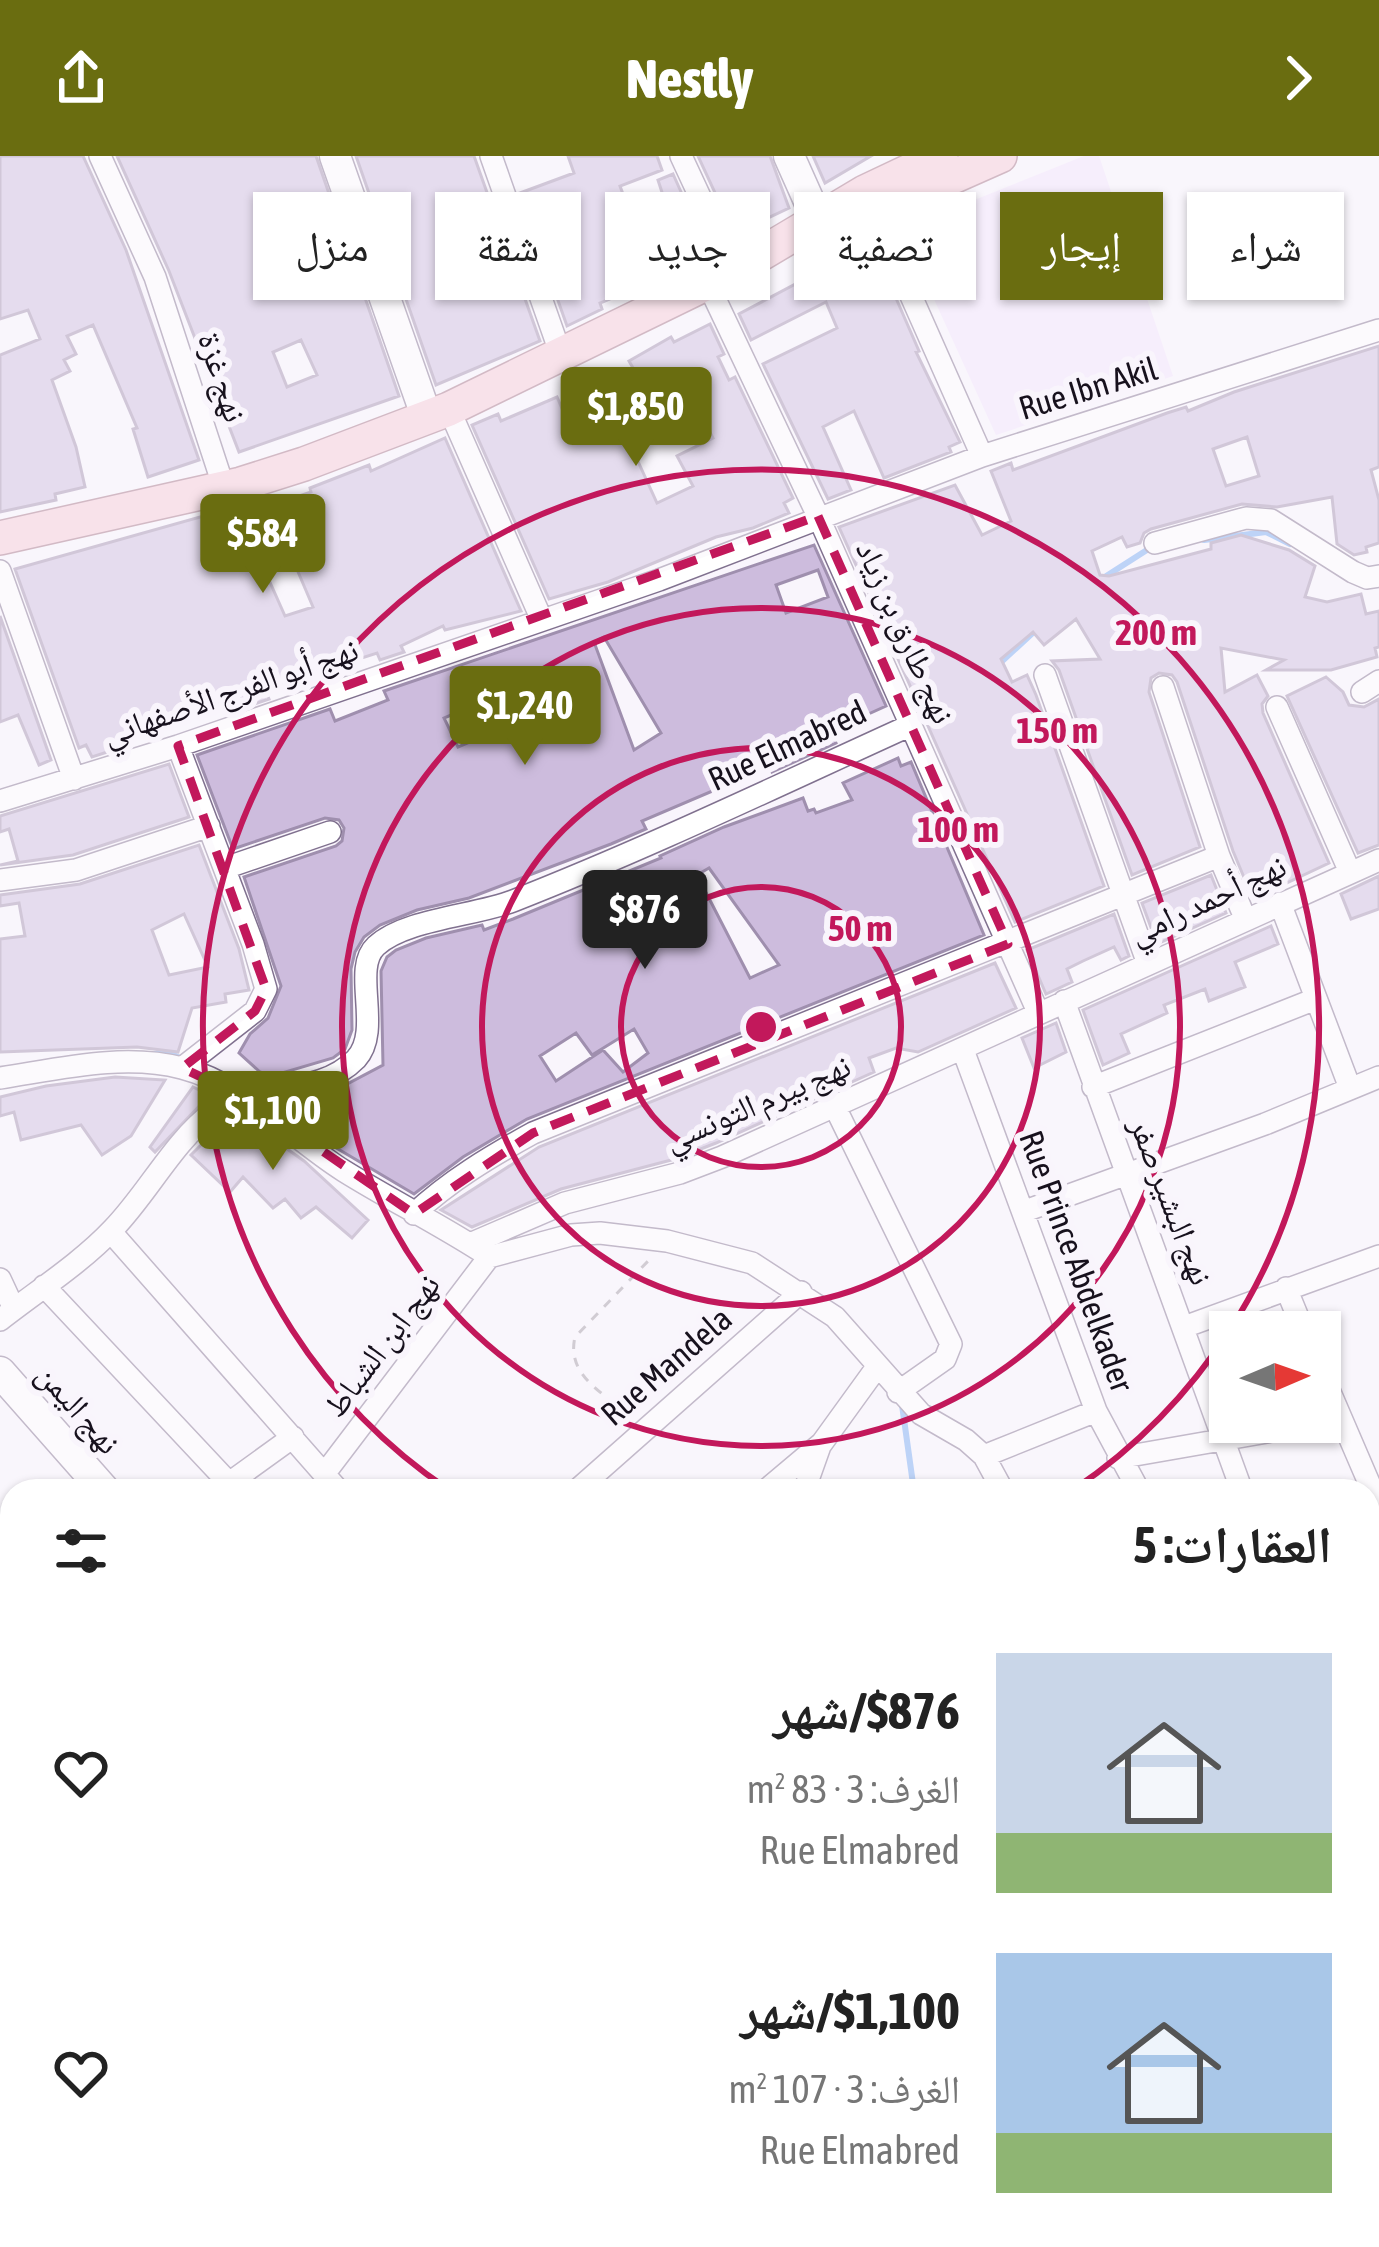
<!DOCTYPE html>
<html lang="ar">
<head>
<meta charset="utf-8">
<style>
	body { margin:0; font-family:"Asap Condensed","Noto Naskh Arabic",sans-serif; background:#f2f2f2; color:#222; direction:rtl; height:100vh; display:flex; flex-direction:column; font-size:45px; white-space:nowrap }
	* { box-sizing:border-box; margin:0 }
	p { font-size:39px; color:#767676 }
	.icon { flex:none; width:66px; height:66px; fill:none; stroke:currentColor; stroke-width:2; stroke-linecap:round; stroke-linejoin:round }
	.map { position:relative; flex:1; overflow:hidden; direction:ltr }
	.sheet { position:absolute; left:0px; top:1323px; width:1380px; height:768px; display:flex; flex-direction:column; background:#fff; border-radius:36px 36px 0 0; box-shadow:0 3px 9px #0004; direction:rtl }
	.sheet>* { flex:none }
	.banner { position:absolute; left:36px; top:36px; width:1308px; height:108px; direction:rtl; display:flex; gap:24px }
	.needle { width:78px; rotate:88deg }
	.tools { position:absolute; left:1209px; top:1155px; display:grid; gap:24px }
	.tools a { display:grid; place-items:center; width:132px; height:132px; border-radius:0px; background:#fff; box-shadow:0 3px 9px #0004; font-size:60px }
	.price { position:absolute; translate:-50% -102px; padding:0 27px; border-radius:12px; background:#6a6d10; color:#fff; font-size:39px; line-height:78px; filter:drop-shadow(0 3px 6px #0008) }
	.price::after { content:''; position:absolute; left:50%; top:72px; width:36px; height:27px; margin-left:-18px; background:inherit; clip-path:polygon(0 0,100% 0,50% 100%) }
	.price.current { background:#222; color:#fff }
	ul { padding:0; list-style:none }
	li { display:flex; align-items:center; gap:36px; height:300px; padding:0 48px }
	li span { display:grid; place-items:center; flex:none; width:336px; height:240px; border-radius:0px; color:#555 }
	li>.icon { margin-inline-start:auto }
	span .icon { width:144px; height:144px; fill:#fffc; stroke-width:1 }
	li b { font-size:51px }
	h2 { display:flex; justify-content:space-between; align-items:center; height:144px; padding:0 48px; font-size:51px }
	.tag { padding:0 42px; border-radius:0px; background:#fff; box-shadow:0 3px 9px #0004; font-size:42px; line-height:108px }
	.tag.current { background:#6a6d10; color:#fff }
	header { display:flex; justify-content:space-between; align-items:center; height:156px; padding:0 48px; background:#6a6d10; color:#fff; font-size:54px; font-weight:800 }
	.map>svg:first-child { display:block }
	.built { fill:#f1e4fd }
	.lines { fill:none; stroke-linecap:round; stroke-linejoin:round }
	.stream { stroke:#73a8f2; stroke-width:6 }
	.building { fill:#cdbcdd; stroke:#9f8fae; stroke-width:3; fill-rule:evenodd }
	.street-casing { stroke:#80718f; stroke-width:24 }
	.secondary-casing { stroke:#80718f; stroke-width:33 }
	.primary-casing { stroke:#a37183; stroke-width:36 }
	.path { stroke:#9f9aa3; stroke-width:3; stroke-dasharray:9 9; stroke-linecap:butt }
	.street { stroke:#fff; stroke-width:21 }
	.secondary { stroke:#fff; stroke-width:30 }
	.primary { stroke:#f5c9d6; stroke-width:33 }
	.marked { fill:none; stroke:#c2185b; stroke-width:9; stroke-dasharray:24 15; stroke-linejoin:round }
	.ring { fill:none; stroke:#c2185b; stroke-width:6 }
	.labels { text-anchor:middle; stroke-width:12; stroke-linejoin:round; paint-order:stroke }
	.street-label { font-size:33px; fill:#17111d; stroke:#f9f5fc }
	.centre { fill:#c2185b; stroke:#f9f5fc; stroke-width:6 }
	.ring-label { font-size:36px; text-anchor:middle; font-weight:bold; fill:#c2185b; stroke:#f9f5fc; stroke-width:12; stroke-linejoin:round; paint-order:stroke }
</style>
</head>
<body>
<header><svg class="icon" aria-label="forward" viewBox="0 0 24 24"><path d="M9 5l7 7-7 7"/></svg>Nestly<svg class="icon" aria-label="share" viewBox="0 0 24 24"><path d="M12 15V3M7 8l5-5 5 5M5 13v7h14v-7"/></svg></header>
<div class="map">
<svg width="1379" height="2091" viewBox="0 0 1379 2091">
	<rect width="100%" height="100%" fill="#f9f5fc"/>
	<path class="built" d="M1084,0h15l74,220 -177,59 -94,-206z"/>
	<g class="lines">
		<path class="stream" d="M1204,384l62,-8 24,12
			M1100,424l50,-32
			M999,508l39,-36
			M155,898l14,-1 13,6
			M902,1249l12,86
			M1368,1840l11,8"/>
	</g>
	<path class="building" d="M0,0h83l43,94 73,210 -51,17 -15,-48 4,-1 -44,-103 -26,11 9,18 -12,6 6,11 -18,9 24,67 9,40 -30,7 1,6 -56,12v-157l40,-16 -12,-29 -28,9z
		M117,0h199l83,240 -160,56 -70,-181zM301,184l16,35 -30,12 -14,-35z
		M356,0h118l66,185 -104,44z
		M568,0h89l5,14 -42,16 35,94 -55,23 2,6 -35,17 -47,-133 54,-20z
		M698,0h72l19,52 -55,26z
		M813,0h58l-46,27z
		M673,18l35,78 -23,11 -27,-83z
		M878,113l3,6 4,-2 34,78 -3,1 44,90 -11,5 2,5 -67,26 -30,-67 -31,16 28,63 -23,9 -65,-135 74,-36 -11,-26 -75,38 -12,-26 79,-42 12,23 21,-20z
		M710,168l14,30 -6,3 11,23 6,-3 58,121 -9,5 5,10 -36,15 -37,9 -108,45 -59,17 -77,-174 26,-11 3,7 56,-24 13,30 29,-14 -6,-13 47,-20 -11,-19 42,-24 3,5zM695,248l18,34 -36,18 16,30 -36,17 -26,-57 33,-13 -5,-10z
		M1379,190v121l-8,3 8,30v43l-13,4 1,5 -13,3 -17,-11 -5,-47 -55,10 -35,-3 -91,25 -7,4 -4,10 -13,4 -5,-10 -30,14 8,24 9,1 102,-27v-6l30,-8 48,15 26,16 -10,31 22,5 34,-8 5,20 13,-3v36l-4,1 2,9 -46,13h-65l18,-10 -63,-12 4,44 32,-17 11,21 -6,8 1,9 66,150 -76,36 -20,-48 -56,-169 -5,-7 -13,-2 -8,5 -2,14 51,155 -68,28 -73,-205 -7,-9 48,-2 -24,-40 -32,26 -11,-13 -32,27 11,23 15,-7 9,20 68,191 -89,36 -87,-196 6,-2 -22,-34 -73,-163 116,-42 27,50 29,-14 -20,-50 20,-8 2,7 154,-57 19,-6 2,4 46,-19zM1247,281l12,39 -33,10 -13,-37z
		M445,282l76,173 -76,19 -2,-4 -42,20 3,6 -24,8 -3,-7 -112,36 4,10 -26,9 -5,-13 -113,41 4,9 -37,12 -6,-12 -7,3 -64,-179 235,-66 3,9 58,-20 -1,-4 59,-23 2,6zM293,404l20,47 -28,9 -20,-45z
		M814,389l72,161 -55,25 5,12 -64,29 -9,-24 -20,30 -101,43 4,8 -35,15 -142,54 -52,12 -37,15 -16,12 -9,15 -4,17 1,61 -7,19 -12,9 -61,18 -12,-4 -21,-19 11,-19 18,-16 13,-32 -37,-109 92,-31 6,-5 2,-13 -5,-8 -14,-2 -92,31 -36,-94 133,-46 5,12 53,-21 -4,-9zM818,414l10,27 -42,16 -10,-28zM604,481l57,96 -27,17 -40,-108zM472,550l12,30 -26,11 -14,-29z
		M0,460l51,144 -12,5 -21,-50 -18,7z
		M1326,521l17,15 6,13 15,2 15,-8v146l-21,8 -71,-157z
		M898,602l3,8 10,-4 73,173 -457,184 -64,38 -49,37 -81,-48 -45,-35 6,-9 36,-9 53,-28 -2,-94 6,-14 9,-7 30,-12 56,-13 2,5 29,-11 148,-61 -1,-2 64,-29 79,-29 5,13 6,-2 2,4 36,-13 -9,-17zM709,712l70,97 -29,13 -53,-103zM634,873l14,24 -25,19 -20,-22 -47,31 -16,-25 36,-23 16,22z
		M169,608l20,53 -116,38 -73,10 18,-4 -9,-32 -9,3v-16z
		M199,689l40,104 10,41 -24,4 1,8 -34,6 -14,44 -41,-5 -137,5v-113l25,-3 -6,-33 -19,3v-11l80,-11zM184,758l24,53 -39,8 -17,-45z
		M1211,719l15,38 -69,31 -15,-41z
		M1379,720v33l-28,10 -10,-25z
		M1114,758l15,42 -8,4 -7,-13 -31,14 -16,8 5,13 -26,12 -19,-44z
		M1271,770l7,18 -43,18 10,25 -36,14 -4,-12 -41,16 3,8 -46,21 8,19 -26,12 -20,-55z
		M995,807l21,45 -98,44 -22,-4 -27,10 5,14 -158,71 -41,16 -114,30 -89,38 -31,-17 98,-63z
		M1056,867l10,29 -32,16 -12,-30z
		M115,921l50,3 -34,56 -29,19 -21,-30 -60,15 -7,-28 -14,4v-19l46,-11z
		M193,931l8,4 5,8 -51,53 -5,-5z
		M239,959l65,46 64,59 -16,18 -36,-31 -15,11 -16,-19 -12,9 -30,-31 -13,15 -39,-37 31,-31z"/>
	<g class="lines">
		<defs>
			<path id="street" d="M100,0l55,121 69,211
				M491,0l70,199
				M681,0l53,114
				M865,36l117,264
				M707,126l111,234 220,496
				M449,253l92,209
				M1155,387l91,-25 25,2 82,52 14,6 12,-2
				M0,415l74,208
				M1045,519l103,289
				M1163,531l56,169 26,62
				M1362,536l17,-11
				M1277,551l72,163
				M178,590l75,198 13,45 -11,22 -73,57
				M0,645l178,-55 481,-166 323,-124 397,-126
				M225,712l105,-36
				M0,724l76,-10 133,-44
				M1280,747l70,185
				M1064,845l178,490
				M963,894l133,361 43,80
				M0,922c59,-9 123,-25 182,-10 63,16 109,70 162,103 45,28 91,51 135,79
				M1093,931l220,-87
				M834,949l117,239 -6,15 -47,33
				M1025,1055l240,-87 114,-47
				M414,1058c35,-33 77,-58 119,-81l686,-277
				M111,1076l228,259
				M470,1088l95,-41 115,-30 42,-16 657,-297
				M489,1101l82,-22 29,-2 67,8 85,22 83,54 86,97 45,26 18,16 19,35
				M0,1123l14,30
				M44,1130l184,196
				M1286,1132l18,44
				M0,1164c37,-29 81,-57 113,-91 35,-36 60,-87 100,-117 42,-31 105,-14 143,-53 27,-29 -5,-90 20,-113 29,-27 98,-30 137,-45 135,-53 266,-116 398,-176
				M1184,1171l195,-71
				M1320,1213l59,137
				M984,1300l112,-45
				M1118,1302l223,-39
				M325,1317l164,-216
				M221,1333l72,-52
				M576,1335l225,-199
				M765,1335l57,-48 55,-76
				M804,1335l16,-45
				M1368,1412l11,-6
				M0,1455l12,-2
				M0,1532l12,24
				M1368,1561l11,16
				M0,1634l12,-3
				M1368,1665l11,-6
				M0,1760l12,-1
				M0,1898l12,-2
				M1368,1919l11,-8
				M0,2006l12,-4
				M180,2079l7,12
				M619,2079l8,12
				M903,2079l9,12
				M1113,2079l5,12
				M1259,2079l6,12
				M140,2091l16,-12
				M768,2091l17,-12
				M1018,2091l29,-12"/>
			<path id="secondary" d="M335,0l92,262
				M789,0l33,74
				M0,1216l105,119
				M1368,1504l11,-5"/>
			<path id="primary" d="M894,47l106,-47
				M0,382l241,-54 63,-20 145,-55 285,-139 131,-78 76,-36"/>
		</defs>
		<use href="#street" class="street-casing"/>
		<use href="#secondary" class="secondary-casing"/>
		<use href="#primary" class="primary-casing"/>
		<path class="path" d="M630,1259c-27,-22 -64,-40 -55,-78l75,-78"/>
		<use href="#street" class="street"/>
		<use href="#secondary" class="secondary"/>
		<use href="#primary" class="primary"/>
	</g>
	<path d="M0 0H1379V2091H0ZM818,360l190,428 -475,189 -119,81 -170,-117 -62,-29 73,-57 11,-22 -88,-243z" fill="#f9f5fc" fill-opacity=".55" fill-rule="evenodd"/>
	<path class="marked" d="M818,360l190,428 -475,189 -119,81 -170,-117 -62,-29 73,-57 11,-22 -88,-243z"/>
	<g class="ring">
		<circle cx="761" cy="871" r="140"/>
		<circle cx="761" cy="871" r="279"/>
		<circle cx="761" cy="871" r="419"/>
		<path d="M449 1334A558 558 0 1 1 1073 1334"/>
	</g>
	<g class="labels">
		<g class="street-label">
			<text transform="translate(223 221) rotate(72)" y="12">نهج غزة</text>
			<text transform="translate(1088 232) rotate(-17)" y="12">Rue Ibn Akil</text>
			<text transform="translate(906 476) rotate(66)" y="12">نهج طارق بن زياد</text>
			<text transform="translate(230 535) rotate(-19)" y="12">نهج أبو الفرج الأصفهاني</text>
			<text transform="translate(787 589) rotate(-25)" y="12">Rue Elmabred</text>
			<text transform="translate(1207 743) rotate(-25)" y="12">نهج أحمد رامي</text>
			<text transform="translate(757 946) rotate(-23)" y="12">نهج بيرم التونسي</text>
			<text transform="translate(1172 1045) rotate(69)" y="12">نهج البشير صفر</text>
			<text transform="translate(1077 1105) rotate(70)" y="12">Rue Prince Abdelkader</text>
			<text transform="translate(381 1189) rotate(-53)" y="12">نهج ابن الشباط</text>
			<text transform="translate(666 1210) rotate(-41)" y="12">Rue Mandela</text>
			<text transform="translate(79 1252) rotate(49)" y="12">نهج اليمن</text>
		</g>
	</g>
	<circle cx="761" cy="871" r="18" class="centre"/>
	<g class="ring-label">
		<text x="1156" y="489">200 m</text>
		<text x="1057" y="587">150 m</text>
		<text x="958" y="686">100 m</text>
		<text x="860" y="785">50 m</text>
	</g>
</svg>
<div class="tools">
<a><svg class="needle" viewBox="-14 -14 28 28"><path d="M0-13l5 13h-10z" fill="#e53935"/><path d="M0 13l5-13h-10z" fill="#767676"/></svg></a>
</div>
<b class="price" style="left:636px;top:313px">$1,850</b>
<b class="price" style="left:263px;top:440px">$584</b>
<b class="price" style="left:525px;top:612px">$1,240</b>
<b class="price current" style="left:645px;top:816px">$876</b>
<b class="price" style="left:273px;top:1017px">$1,100</b>
<div class="banner">
<a class="tag">شراء</a>
<a class="tag current">إيجار</a>
<a class="tag">تصفية</a>
<a class="tag">جديد</a>
<a class="tag">شقة</a>
<a class="tag">منزل</a>
</div>
<section class="sheet">
<h2>العقارات: 5<svg class="icon" aria-label="filters" viewBox="0 0 24 24"><path d="M4 7h16M4 17h16"/><circle cx="9" cy="7" r="2"/><circle cx="15" cy="17" r="2"/></svg></h2>
<ul>
<li><span style="background:linear-gradient(#c9d6e8 75%,#8fb573 0)"><svg class="icon" aria-label="home" viewBox="0 0 24 24"><path d="M3 11l9-7 9 7M6 9v11h12V9"/></svg></span><div><b>$876/شهر</b><p>الغرف: 3 · 83 m²</p><p>Rue Elmabred</p></div><svg class="icon" aria-label="heart" viewBox="0 0 24 24"><path d="M12 20l-8-8c-3-5 5-10 8-4 3-6 11-1 8 4z"/></svg></li>
<li><span style="background:linear-gradient(#a9c7e8 75%,#8fb573 0)"><svg class="icon" aria-label="home" viewBox="0 0 24 24"><path d="M3 11l9-7 9 7M6 9v11h12V9"/></svg></span><div><b>$1,100/شهر</b><p>الغرف: 3 · 107 m²</p><p>Rue Elmabred</p></div><svg class="icon" aria-label="heart" viewBox="0 0 24 24"><path d="M12 20l-8-8c-3-5 5-10 8-4 3-6 11-1 8 4z"/></svg></li>
</ul>
</section>
</div>
</body>
</html>
